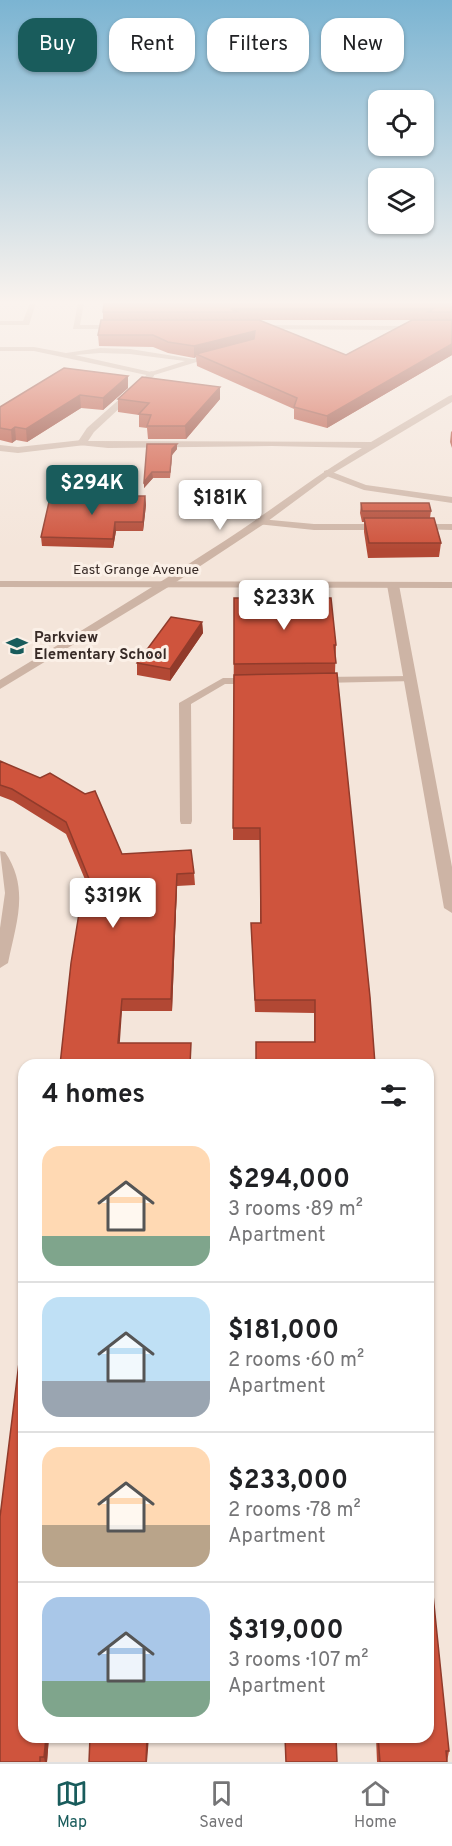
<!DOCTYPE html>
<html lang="en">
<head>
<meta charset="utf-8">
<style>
	body { margin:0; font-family:Overpass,sans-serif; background:#f2f2f2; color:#202124; height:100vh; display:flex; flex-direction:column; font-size:22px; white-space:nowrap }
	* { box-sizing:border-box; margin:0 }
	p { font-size:20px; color:#757577 }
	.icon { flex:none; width:33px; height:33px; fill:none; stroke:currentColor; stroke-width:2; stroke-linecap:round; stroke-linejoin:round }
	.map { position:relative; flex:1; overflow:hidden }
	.drawer { position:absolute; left:18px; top:1059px; width:416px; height:684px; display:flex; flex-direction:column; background:#fff; border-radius:18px; box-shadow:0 2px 4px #0004 }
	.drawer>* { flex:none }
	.banner { position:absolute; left:18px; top:18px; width:417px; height:54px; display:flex; gap:12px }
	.fabs { position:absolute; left:368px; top:90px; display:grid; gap:12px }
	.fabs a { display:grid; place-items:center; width:66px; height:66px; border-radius:12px; background:#fff; box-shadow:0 2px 4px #0004; font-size:30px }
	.price { position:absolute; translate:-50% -51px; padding:0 14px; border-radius:6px; background:#fff; color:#222; font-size:20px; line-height:39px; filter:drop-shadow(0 2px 3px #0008) }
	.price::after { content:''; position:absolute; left:50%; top:36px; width:18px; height:14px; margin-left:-9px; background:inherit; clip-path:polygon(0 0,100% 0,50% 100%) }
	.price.current { background:#195c5c; color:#fff }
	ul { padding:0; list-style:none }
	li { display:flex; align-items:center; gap:18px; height:150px; padding:0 24px }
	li+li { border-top:2px solid #e0e0e0 }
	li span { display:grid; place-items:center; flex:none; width:168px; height:120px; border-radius:18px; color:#555 }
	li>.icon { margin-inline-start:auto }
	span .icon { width:72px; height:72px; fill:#fffc; stroke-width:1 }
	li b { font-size:26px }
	h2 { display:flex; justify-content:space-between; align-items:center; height:72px; padding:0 24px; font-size:26px }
	.chip { padding:0 21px; border-radius:18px; background:#fff; box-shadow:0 2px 4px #0004; font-size:21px; line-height:54px }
	.chip.current { background:#195c5c; color:#fff }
	.dock { display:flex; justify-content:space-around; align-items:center; height:84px; border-top:2px solid #e0e0e0; background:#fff; font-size:16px; color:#757577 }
	.dock a { display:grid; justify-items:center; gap:3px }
	.dock .current { color:#195c5c }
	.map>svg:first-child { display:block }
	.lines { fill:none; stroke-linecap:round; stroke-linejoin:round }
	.service { fill:#cdb4a5; fill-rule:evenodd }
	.minor { fill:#cdb4a5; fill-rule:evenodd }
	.tertiary { fill:#cdb4a5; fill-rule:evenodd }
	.wall { fill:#b24834; fill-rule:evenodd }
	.shaded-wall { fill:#913b2b }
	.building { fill:#cf543d; stroke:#913b2b; stroke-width:1.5 }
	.labels { text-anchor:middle; stroke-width:6; stroke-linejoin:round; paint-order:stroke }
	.far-street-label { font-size:14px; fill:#382b27; stroke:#fbf0e7 }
	.poi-label { font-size:15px; font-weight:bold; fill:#382b27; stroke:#fbf0e7; text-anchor:start }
</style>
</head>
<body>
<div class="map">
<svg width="452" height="1762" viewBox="0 0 452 1762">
	<rect width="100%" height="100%" fill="#f4e5da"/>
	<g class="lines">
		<path class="service" d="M30,303h6l-7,22h-29v-4h23z
			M78,303h6l-4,22h37l4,2 -4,2h-44z
			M259,325l155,1 4,2 -4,2 -158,-1 -1,-2z
			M0,347h34l32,6 34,-5 30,1 63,10 19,-5 4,2 -65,20 -117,-25h-34zM100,353l30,1 55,7 -34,11 -76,-17z
			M82,440l4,3 -1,2 -67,8 -18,-2v-6l18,2z
			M327,470l39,15 86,12v6l-88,-13 -40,-15v-4z
			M260,519l54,5h67l5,3 -5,3h-67l-57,-6v-4z
			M418,524h34v6l-37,-1 -2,-2z
			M411,676l4,1v4l-95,2 -6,-3 6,-3z
			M223,678h27l6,3 -6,3h-25l-34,20 1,117 -1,3h-10l-1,-3 -1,-118z"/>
		<path class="minor" d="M151,371l3,1v4l-60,56 -6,9 283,1 78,-46 3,-1v7l-122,73 -66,49 -94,62 -170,103v-9c76,-46 152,-92 226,-140 46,-30 89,-64 136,-92l-90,-2 -164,2 -29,-3 -2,-2 10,-15z
			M393,582l6,3 53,282v46l-8,-5 -57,-323z
			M0,851l5,1c25,37 11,71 3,111l-8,5v-40l5,-35z"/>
		<path class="tertiary" d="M0,581l452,1v6l-452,-1z"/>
	</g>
	<path class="wall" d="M452,303v52l-125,73 -33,-9v-10l-97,-43 -1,-9 -2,1 -26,-5 -15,-6 -54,-1 -1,-11 5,-15v-8zM239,320h173l-66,35z
		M128,388l-25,22 -22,-2 -54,34 -11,-2 -4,3 -12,-3v-33z
		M118,399h102l-34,40h-38l-1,-11 -8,-1v-12l-21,-3z
		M452,431v17l-2,-6 1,-10z
		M147,444l30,5 -5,6 -2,23h-17l-9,10z
		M145,496l1,9 -3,26h-27l-3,17 -71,-2 -1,-9 36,-35z
		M361,503l70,8 -1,7 11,25 -2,14 -71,1 -4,-26v-10h-2l-2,-9z
		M234,598l102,47 -1,28 35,324 5,68h-119l58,-23v-29l-59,-1 -4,-89h9v-83h-27z
		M202,622l1,11 -33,48 -33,-6v-12z
		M0,761l122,93 72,19 1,12 -18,1 -5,125h-50l-62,54 34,-164 -28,-67 -53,-33 -13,-5z
		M24,1737h25l-2,25h-47z
		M376,1737h52l21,14 -2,11h-70z"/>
	<path class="shaded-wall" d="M255,331v11l-59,12v3l-2,1v-12z
		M452,344v11l-125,73v-12z
		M128,376v12l-25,22v-12z
		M220,387v12l-34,40 -1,-13z
		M80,395l1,13 -54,34 -1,-13z
		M15,427l1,13 -4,3 -1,-13z
		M177,444v5l-5,6 -2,23 2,-29z
		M152,472l1,6 -9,10v-6z
		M145,496l1,9 -3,26v-9z
		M115,522l1,9 -3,17v-9z
		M202,622l1,11 -33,48v-12z
		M177,874v12l-5,125 -1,-12z
		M122,999v12l-3,44 -1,-12z
		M46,1737h3l-2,25h-2l-1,-5z
		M147,1737h2l-2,25h-1z"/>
	<path class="building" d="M104,303h348v9h-24l5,-3h-202l8,3h-136z
		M101,320h158l87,35 66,-35h40v24l-125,72 -33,-9 3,-9 -101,-44 58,-15 1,-8 -61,15 -26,-4 -15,-7h-55z
		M64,368l64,8 -25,22 -23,-3 -54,34 -11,-2 -4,3 -11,-2v-21z
		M142,377l78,10 -35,39h-38l4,-11 -12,-1 10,-11 -31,-4z
		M147,444h30l-5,5 -2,23h-18l-8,10z
		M79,496h66l-2,26h-28l-2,17 -72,-2 8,-35h28z
		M361,503h68l2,8h-69z
		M364,518h70l7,25h-72z
		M234,598h97l5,47h-2l2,18 -102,1z
		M171,617l31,5 -32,47 -33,-6z
		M337,673l33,324 5,67h-4v1h-115v-23h59v-42h-60l-4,-77h10l-1,-95h-27l1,-153z
		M0,761l40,17 10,-5 35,21 10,-3 27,63 69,-4 3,23 -17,1 -6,125h-49l-4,44h73l-1,22h-130l11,-102 10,-62h17l-32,-79 -54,-33 -12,-4z
		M24,1322v415h22l-2,20h-4v5h-40v-245z
		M428,1546l21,205h-3l1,11h-67l-2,-25h50z
		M90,1737h57l-1,25h-57z
		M285,1737h51l1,25h-51z"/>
	<linearGradient id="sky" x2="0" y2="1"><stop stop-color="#7bb4d2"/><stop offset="0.55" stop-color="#faf3ee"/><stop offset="1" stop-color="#faf3ee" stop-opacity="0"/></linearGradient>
	<rect width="452" height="550" fill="url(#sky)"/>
	<defs>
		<symbol id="school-bare" viewBox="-9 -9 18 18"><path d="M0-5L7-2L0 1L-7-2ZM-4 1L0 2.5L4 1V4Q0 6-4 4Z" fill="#195c5c" stroke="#fbf0e7" stroke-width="2.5" paint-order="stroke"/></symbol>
	</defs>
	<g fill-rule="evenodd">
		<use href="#school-bare" x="2" y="631" width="30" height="30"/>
	</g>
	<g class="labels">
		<g class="far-street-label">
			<text x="136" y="574">East Grange Avenue</text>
		</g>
		<g class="poi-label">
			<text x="34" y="642">Parkview<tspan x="34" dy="17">Elementary School</tspan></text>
		</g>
	</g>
</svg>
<div class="fabs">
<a><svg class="icon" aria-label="locate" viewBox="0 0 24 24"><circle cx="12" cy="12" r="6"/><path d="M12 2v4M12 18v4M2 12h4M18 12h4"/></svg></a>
<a><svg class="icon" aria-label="layers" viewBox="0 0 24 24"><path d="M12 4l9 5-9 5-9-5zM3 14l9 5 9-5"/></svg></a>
</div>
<b class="price current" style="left:92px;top:516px">$294K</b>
<b class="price" style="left:220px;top:531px">$181K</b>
<b class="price" style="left:284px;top:631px">$233K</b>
<b class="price" style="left:113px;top:929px">$319K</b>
<div class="banner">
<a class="chip current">Buy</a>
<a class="chip">Rent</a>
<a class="chip">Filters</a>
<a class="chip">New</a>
</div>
<section class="drawer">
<h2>4 homes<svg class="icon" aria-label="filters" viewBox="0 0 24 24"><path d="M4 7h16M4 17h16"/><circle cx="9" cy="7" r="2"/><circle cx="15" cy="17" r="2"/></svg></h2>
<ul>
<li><span style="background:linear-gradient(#ffd9b3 75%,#7fa58c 0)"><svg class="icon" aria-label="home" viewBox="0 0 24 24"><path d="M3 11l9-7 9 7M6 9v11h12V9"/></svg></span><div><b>$294,000</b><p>3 rooms · 89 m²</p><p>Apartment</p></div></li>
<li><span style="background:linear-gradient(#bfe0f5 70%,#9aa5b1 0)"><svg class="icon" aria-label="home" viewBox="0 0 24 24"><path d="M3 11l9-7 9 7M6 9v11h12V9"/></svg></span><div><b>$181,000</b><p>2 rooms · 60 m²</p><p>Apartment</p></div></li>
<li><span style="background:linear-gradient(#ffd9b3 65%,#b9a48a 0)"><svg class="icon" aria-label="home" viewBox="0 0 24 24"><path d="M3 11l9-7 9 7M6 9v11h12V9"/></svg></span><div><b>$233,000</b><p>2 rooms · 78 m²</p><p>Apartment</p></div></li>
<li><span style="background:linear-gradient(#a9c7e8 70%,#7fa58c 0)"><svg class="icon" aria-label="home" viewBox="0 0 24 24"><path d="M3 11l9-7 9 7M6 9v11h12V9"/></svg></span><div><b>$319,000</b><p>3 rooms · 107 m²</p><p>Apartment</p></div></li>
</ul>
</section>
</div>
<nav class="dock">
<a class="current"><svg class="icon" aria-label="map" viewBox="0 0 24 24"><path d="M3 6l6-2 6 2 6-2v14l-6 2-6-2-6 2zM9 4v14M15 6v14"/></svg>Map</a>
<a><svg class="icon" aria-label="saved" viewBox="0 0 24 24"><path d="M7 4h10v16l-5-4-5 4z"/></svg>Saved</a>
<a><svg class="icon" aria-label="home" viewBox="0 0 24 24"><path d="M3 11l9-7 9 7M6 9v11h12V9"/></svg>Home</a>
</nav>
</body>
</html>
